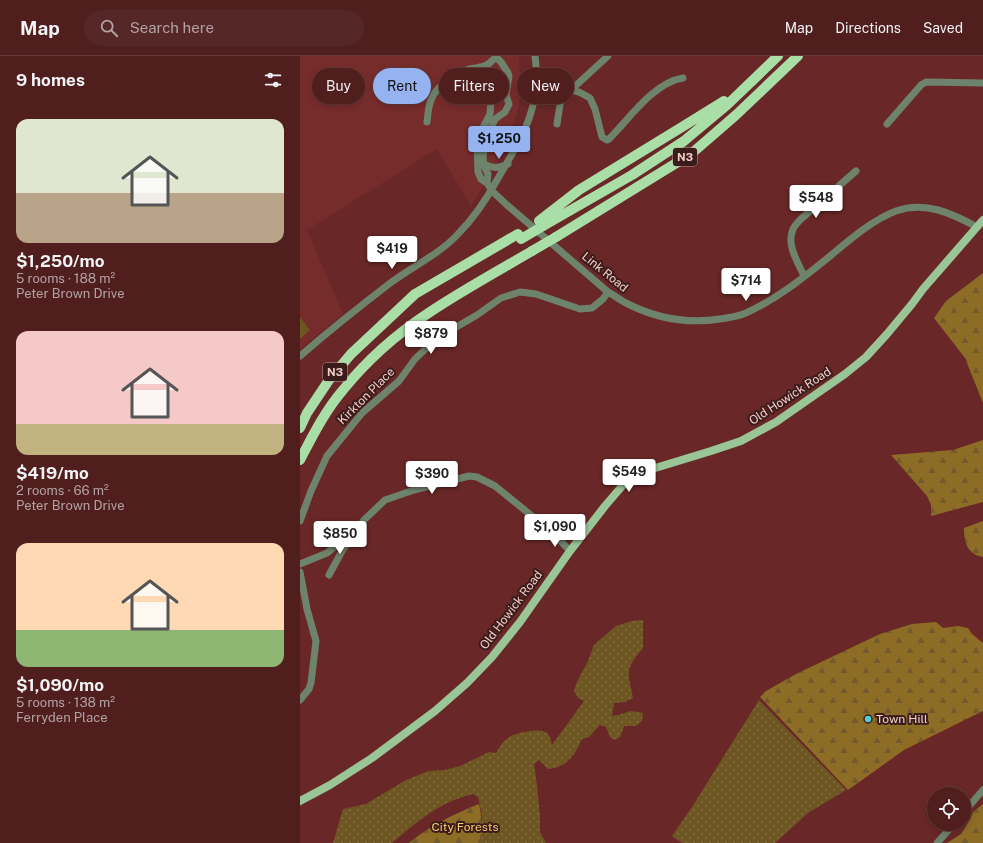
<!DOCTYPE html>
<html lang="en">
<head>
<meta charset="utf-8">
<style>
	body { margin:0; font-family:"Public Sans",sans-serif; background:#552726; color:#f1f3f6; height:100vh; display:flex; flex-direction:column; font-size:15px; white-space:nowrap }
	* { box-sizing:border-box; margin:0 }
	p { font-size:13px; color:#b3a2a4 }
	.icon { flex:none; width:22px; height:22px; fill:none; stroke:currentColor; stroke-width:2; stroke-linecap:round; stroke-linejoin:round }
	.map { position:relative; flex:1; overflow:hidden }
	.panel { display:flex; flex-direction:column; background:#4f1e1d; width:300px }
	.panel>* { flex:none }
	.banner { position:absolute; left:12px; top:12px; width:380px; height:36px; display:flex; gap:8px }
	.buttons { position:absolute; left:627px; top:731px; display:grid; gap:8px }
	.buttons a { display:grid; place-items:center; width:44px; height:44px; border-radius:50%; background:#4f1e1d; box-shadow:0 2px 6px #0003,0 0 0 1px #663c3b; font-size:20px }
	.price { position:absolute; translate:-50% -34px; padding:0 9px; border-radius:4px; background:#fff; color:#222; font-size:13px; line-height:26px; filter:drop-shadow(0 1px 2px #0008) }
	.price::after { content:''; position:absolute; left:50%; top:24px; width:12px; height:9px; margin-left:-6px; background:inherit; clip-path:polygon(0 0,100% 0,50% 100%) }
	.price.selected { background:#95b2f1; color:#111 }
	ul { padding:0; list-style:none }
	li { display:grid; align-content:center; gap:8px; height:212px; padding:0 16px }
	li span { display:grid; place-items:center; height:124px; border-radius:12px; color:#555 }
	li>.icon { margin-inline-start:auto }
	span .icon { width:72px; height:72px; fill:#fffc; stroke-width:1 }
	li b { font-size:17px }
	h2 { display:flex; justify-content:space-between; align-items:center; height:48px; padding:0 16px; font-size:17px }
	.tag { padding:0 14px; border-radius:18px; background:#4f1e1d; box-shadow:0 2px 6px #0003,0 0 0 1px #663c3b; font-size:14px; line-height:36px }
	.tag.selected { background:#95b2f1; color:#111 }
	header { display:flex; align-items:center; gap:24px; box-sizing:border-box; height:56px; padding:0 20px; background:#4f1e1d; border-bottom:1px solid #663c3b }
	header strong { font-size:19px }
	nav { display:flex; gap:22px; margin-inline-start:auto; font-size:14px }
	.search { width:280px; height:36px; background:#552726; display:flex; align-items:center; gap:10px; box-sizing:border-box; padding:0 14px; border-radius:22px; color:#b3a2a4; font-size:15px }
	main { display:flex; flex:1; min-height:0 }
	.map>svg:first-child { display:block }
	.built { fill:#762c2b }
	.grass { fill:url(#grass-dots) }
	.forest { fill:url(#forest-firs) }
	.pitch { fill:#6e5623 }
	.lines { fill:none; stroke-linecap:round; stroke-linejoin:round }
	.minor { stroke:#6e836c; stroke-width:7 }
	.major { stroke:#99c597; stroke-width:8 }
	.highway { stroke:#a9dfa7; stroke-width:10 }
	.highway-bridge { stroke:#a9dfa7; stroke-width:10 }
	.poi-dot { fill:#52cbd7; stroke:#3a1d1b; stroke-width:1.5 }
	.labels { text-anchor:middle; stroke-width:4; stroke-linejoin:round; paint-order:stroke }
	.shield { fill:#3a1d1b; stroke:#bd9895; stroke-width:1 }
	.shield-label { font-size:11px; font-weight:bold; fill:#f5ccc9 }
	.street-label { font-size:12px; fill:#f5ccc9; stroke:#3a1d1b }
	.poi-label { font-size:12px; fill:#f5ccc9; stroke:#3a1d1b; text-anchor:start }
	.park-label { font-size:12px; fill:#f9cc71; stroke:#3a1d1b }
</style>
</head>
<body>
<header>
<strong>Map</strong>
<div class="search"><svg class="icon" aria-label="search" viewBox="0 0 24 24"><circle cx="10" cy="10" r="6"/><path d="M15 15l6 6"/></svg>Search here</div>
<nav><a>Map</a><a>Directions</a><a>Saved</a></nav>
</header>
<main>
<section class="panel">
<h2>9 homes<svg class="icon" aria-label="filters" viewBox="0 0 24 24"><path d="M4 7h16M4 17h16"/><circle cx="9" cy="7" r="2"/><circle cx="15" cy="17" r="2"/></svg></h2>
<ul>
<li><span style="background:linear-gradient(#dfe7d0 60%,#b9a48a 0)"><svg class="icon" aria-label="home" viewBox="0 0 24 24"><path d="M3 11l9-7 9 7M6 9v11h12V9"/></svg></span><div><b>$1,250/mo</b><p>5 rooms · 188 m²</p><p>Peter Brown Drive</p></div></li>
<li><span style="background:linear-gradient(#f6c9c9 75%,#c2b280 0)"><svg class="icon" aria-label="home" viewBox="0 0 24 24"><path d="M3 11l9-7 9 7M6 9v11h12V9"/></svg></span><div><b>$419/mo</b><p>2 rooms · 66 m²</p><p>Peter Brown Drive</p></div></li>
<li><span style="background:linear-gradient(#ffd9b3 70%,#8fb573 0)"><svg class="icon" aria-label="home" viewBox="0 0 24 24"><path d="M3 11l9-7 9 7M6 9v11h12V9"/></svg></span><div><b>$1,090/mo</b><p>5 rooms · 138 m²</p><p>Ferryden Place</p></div></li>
</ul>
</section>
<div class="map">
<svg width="683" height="787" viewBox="0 0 683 787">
	<defs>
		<pattern id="grass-dots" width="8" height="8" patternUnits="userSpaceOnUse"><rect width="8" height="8" fill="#6e5623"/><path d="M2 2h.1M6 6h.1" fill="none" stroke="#836d42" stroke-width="1.8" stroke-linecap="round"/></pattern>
		<pattern id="forest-firs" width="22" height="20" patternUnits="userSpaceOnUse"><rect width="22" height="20" fill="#8d6c25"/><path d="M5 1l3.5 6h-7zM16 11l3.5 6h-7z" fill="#72592e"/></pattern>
	</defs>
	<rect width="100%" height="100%" fill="#692827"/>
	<path class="built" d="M0,0h219l1,17 -1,32 -12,43 -36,58 -34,-57 -130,81 36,84 -43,35z"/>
	<path class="grass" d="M343,564v28c-19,22 -15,23 -10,50l-8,4 -11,1 -2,13 6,-1 13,-4 12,2 -1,8 -6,5h-12l-4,11 -5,3 -5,-3 -4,-10 -6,-2 -11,12 -7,2c-7,16 -16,29 -34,30l-9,-9 -5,4 3,21 3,32v15l6,11h-67l2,-8 1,-20 -4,-18 -5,-3c-34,8 -55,27 -81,49h-59l10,-34 23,-5 40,-24 23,-9 16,-1 15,-4 29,-14 7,1c3,-5 7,-12 12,-15 6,-5 30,-10 37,-6 5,2 6,8 7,13l32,-44 -6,-3 -4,-7 3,-9 11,-21 6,-16 22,-19 16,-5z
		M459,644l87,90 -38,23 -33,30h-93l-10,-7 20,-29z"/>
	<path class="forest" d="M683,217v130l-18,-45 -31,-40 12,-17z
		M683,384v62l-52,14v-11l-4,-9 -36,-41 62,-5z
		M683,465v36c-16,-3 -19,-15 -19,-29z
		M636,566l7,6 15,-2 10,2 4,6 11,9v68l-79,39 -56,40 -88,-93 6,-6 30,-17 84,-40 32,-10z
		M179,748c3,13 4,26 0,39h-70c20,-17 45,-29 70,-39z
		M683,748v39h-36l14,-9 9,-14 3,-8z"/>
	<path class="pitch" d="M0,261l10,13 -10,9z"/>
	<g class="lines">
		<path class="minor" d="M195,0l6,6 7,11 1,3 -3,19 3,9 -4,8 -10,7 -4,9 -5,9 -3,20 1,9 4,8 -1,9 5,8 15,14 101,87c6,3 12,8 18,11 29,15 62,21 94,16 8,-1 19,-3 26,-6 31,-14 57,-35 83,-56 19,-16 43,-37 67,-46 30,-10 55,2 81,16
			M237,23l20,8 5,5 -5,32
			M271,34l37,-34
			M262,36l9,-2 8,2 11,6 5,11 7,28 5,3 2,-1c21,-21 44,-56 74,-61
			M127,66c1,-7 1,-15 4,-22 5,-14 24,-27 38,-31 14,-3 17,0 27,-13
			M587,68l34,-39 5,-3 57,1
			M184,108c9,5 15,4 24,0
			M187,127l-6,-4 -3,-7 -1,-27 2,-10 11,-21 1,-14 1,-2 7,-4 8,-11
			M504,220c-6,-14 -18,-31 -11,-47 2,-4 5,-7 8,-10l55,-48
			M0,300c29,-25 59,-49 89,-72 22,-17 51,-30 69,-50 16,-16 28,-34 39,-54 25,-43 45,-72 38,-124
			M0,465l11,-30 16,-35 35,-43 37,-32 16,-22 21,-20 41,-24 24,-17 19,-6 16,2 44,15 12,-1 11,-9 5,-7
			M0,508l27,-11 25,-21
			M0,516l7,37 9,32 -5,42 -2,6 -9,11
			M29,519l13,-24 22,-31 21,-20 29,-10 55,-14 8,1 18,9 58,47 17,18
			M664,756l19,-22
			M637,787l17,-19"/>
		<path class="major" d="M0,745l30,-16 42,-27 63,-47 32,-28 25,-26 28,-35 50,-71 35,-45 18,-21 13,-9 16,-7 59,-18 30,-10 35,-19 69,-48 21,-17 21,-23 25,-30 11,-15 60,-69"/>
		<path class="highway" d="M239,165l40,-31 103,-63 42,-26
			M243,170l89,-51 52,-34 43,-36 51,-49
			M256,181l135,-83 45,-39 62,-59
			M0,372l7,-15 22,-33 22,-26 64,-60 103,-60
			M0,404c13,-25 25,-49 43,-70 24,-30 55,-57 87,-78 33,-22 68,-41 102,-61"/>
		<path class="highway-bridge" d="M221,183l22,-13
			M232,195l24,-14"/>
	</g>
	<circle class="poi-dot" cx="568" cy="663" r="4"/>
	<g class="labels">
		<g class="shield">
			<rect x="373" y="92" width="24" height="18" rx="3"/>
			<rect x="23" y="307" width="24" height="18" rx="3"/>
		</g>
		<g class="shield-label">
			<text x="385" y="105">N3</text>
			<text x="35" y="320">N3</text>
		</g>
		<g class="street-label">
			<text transform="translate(305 216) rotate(39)" y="4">Link Road</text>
			<text transform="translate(66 340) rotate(-45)" y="4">Kirkton Place</text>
			<text transform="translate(490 340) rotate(-33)" y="4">Old Howick Road</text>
			<text transform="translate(211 554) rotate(-53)" y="4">Old Howick Road</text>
		</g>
		<g class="poi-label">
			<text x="576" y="667">Town Hill</text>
		</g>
		<g class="park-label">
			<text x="165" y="775">City Forests</text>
		</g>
	</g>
</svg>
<div class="buttons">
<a><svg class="icon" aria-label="locate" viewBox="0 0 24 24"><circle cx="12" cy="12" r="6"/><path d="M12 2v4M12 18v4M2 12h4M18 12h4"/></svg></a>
</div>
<b class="price selected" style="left:199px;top:104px">$1,250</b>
<b class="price" style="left:516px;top:163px">$548</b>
<b class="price" style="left:92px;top:214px">$419</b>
<b class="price" style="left:446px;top:246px">$714</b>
<b class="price" style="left:131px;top:299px">$879</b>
<b class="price" style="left:329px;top:437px">$549</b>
<b class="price" style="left:132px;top:439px">$390</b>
<b class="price" style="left:255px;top:492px">$1,090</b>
<b class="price" style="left:40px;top:499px">$850</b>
<div class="banner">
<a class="tag">Buy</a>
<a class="tag selected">Rent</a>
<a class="tag">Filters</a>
<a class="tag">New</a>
</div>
</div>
</main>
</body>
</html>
